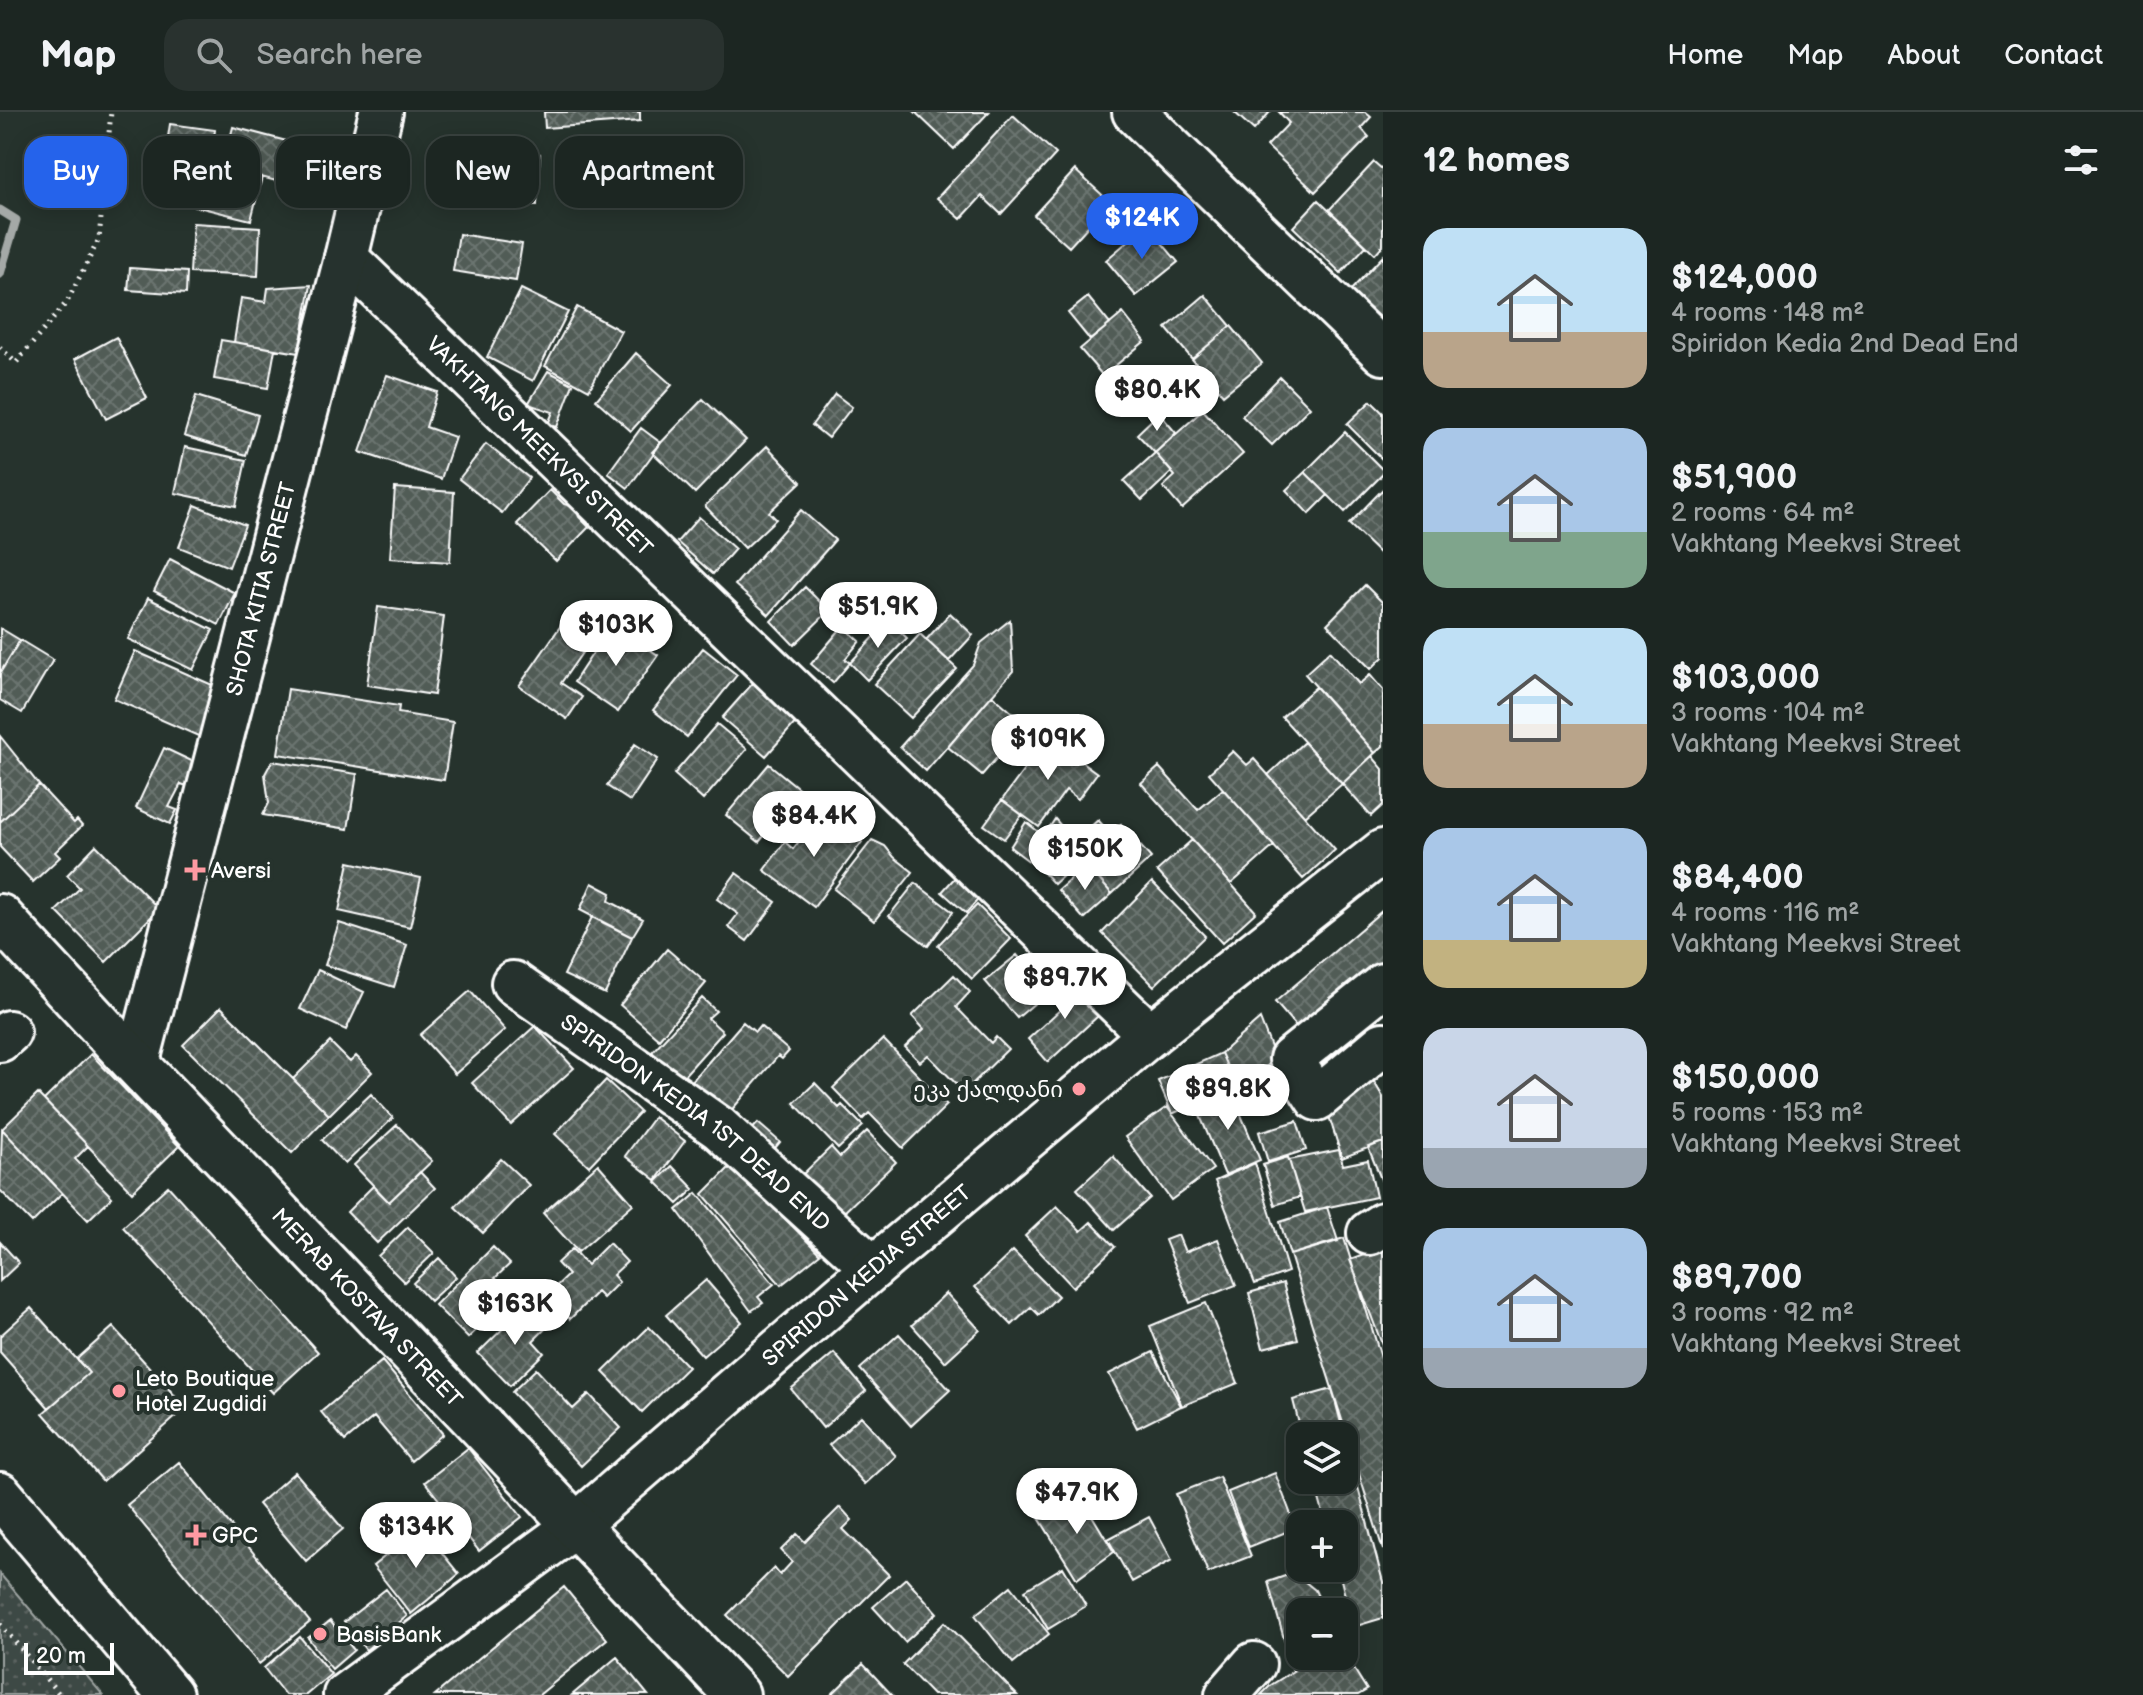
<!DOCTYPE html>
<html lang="en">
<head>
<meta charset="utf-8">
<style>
	body { margin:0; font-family:"Balsamiq Sans","Noto Sans Georgian",sans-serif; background:#29322f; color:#f1f3f6; height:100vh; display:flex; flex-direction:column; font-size:30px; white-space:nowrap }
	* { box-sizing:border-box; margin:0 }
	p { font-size:26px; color:#a0a5a5 }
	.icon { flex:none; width:44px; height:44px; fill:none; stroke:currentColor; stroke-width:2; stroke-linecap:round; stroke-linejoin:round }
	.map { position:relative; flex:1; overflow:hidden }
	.details { display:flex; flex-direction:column; background:#1c2622; width:760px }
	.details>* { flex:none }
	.guide { position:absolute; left:24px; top:24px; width:760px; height:72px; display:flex; gap:16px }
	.tools { position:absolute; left:1286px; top:1310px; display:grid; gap:16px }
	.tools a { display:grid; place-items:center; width:72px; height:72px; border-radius:16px; background:#1c2622; box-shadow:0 4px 20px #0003,0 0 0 2px #3a4340; font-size:40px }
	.scale { position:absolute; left:24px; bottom:20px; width:90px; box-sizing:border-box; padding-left:8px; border:4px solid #fff; border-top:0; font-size:22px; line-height:28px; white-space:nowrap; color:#fff; -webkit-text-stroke:6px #26332d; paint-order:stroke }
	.price { position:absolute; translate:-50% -68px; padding:0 18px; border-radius:28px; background:#fff; color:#222; font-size:26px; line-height:52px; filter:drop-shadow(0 2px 4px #0008) }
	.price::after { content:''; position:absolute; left:50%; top:48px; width:24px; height:18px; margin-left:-12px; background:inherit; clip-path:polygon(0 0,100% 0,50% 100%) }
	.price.current { background:#2563eb; color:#fff }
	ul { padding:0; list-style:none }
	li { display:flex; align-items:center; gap:24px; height:200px; padding:0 40px }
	li span { display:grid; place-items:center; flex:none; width:224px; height:160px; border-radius:24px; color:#555 }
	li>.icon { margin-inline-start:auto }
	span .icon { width:96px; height:96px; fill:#fffc; stroke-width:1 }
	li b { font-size:34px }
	h2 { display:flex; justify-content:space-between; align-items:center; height:96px; padding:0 40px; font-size:34px }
	.chip { padding:0 28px; border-radius:24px; background:#1c2622; box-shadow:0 4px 20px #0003,0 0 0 2px #3a4340; font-size:28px; line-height:72px }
	.chip.current { background:#2563eb; color:#fff }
	header { display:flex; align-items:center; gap:48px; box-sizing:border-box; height:112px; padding:0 40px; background:#1c2622; border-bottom:2px solid #3a4340 }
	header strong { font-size:38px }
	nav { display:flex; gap:44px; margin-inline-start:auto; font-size:28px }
	.search { width:560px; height:72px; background:#29322f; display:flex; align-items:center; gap:20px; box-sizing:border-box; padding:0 28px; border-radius:24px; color:#a0a5a5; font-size:30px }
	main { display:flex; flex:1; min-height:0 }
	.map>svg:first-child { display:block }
	.park { fill:url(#park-dots); stroke:#9ea4a2; stroke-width:2 }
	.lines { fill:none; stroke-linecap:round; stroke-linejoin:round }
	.stream { stroke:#a4a9a7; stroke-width:9 }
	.building { fill:url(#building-cross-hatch); stroke:#fff; stroke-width:2 }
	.minor-casing { stroke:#fff; stroke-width:48 }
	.major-casing { stroke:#fff; stroke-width:50 }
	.highway-casing { stroke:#fff; stroke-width:50 }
	.path { stroke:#fff; stroke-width:5; stroke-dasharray:2 6; stroke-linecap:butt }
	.minor { stroke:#26332d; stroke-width:42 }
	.major { stroke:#26332d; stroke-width:44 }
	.highway { stroke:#26332d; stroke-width:44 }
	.poi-dot { fill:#ff9aa2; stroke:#26332d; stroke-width:3 }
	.labels { text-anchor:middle; stroke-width:8; stroke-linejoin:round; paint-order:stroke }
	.street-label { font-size:22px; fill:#fff; stroke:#26332d }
	.poi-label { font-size:22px; fill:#fff; stroke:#26332d; text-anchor:start }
</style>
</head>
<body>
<header>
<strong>Map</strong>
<div class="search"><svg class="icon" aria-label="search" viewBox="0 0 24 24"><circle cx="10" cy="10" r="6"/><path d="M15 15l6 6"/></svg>Search here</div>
<nav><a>Home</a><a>Map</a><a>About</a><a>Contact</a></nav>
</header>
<main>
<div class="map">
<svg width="1383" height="1583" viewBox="0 0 1383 1583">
	<defs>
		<pattern id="park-dots" width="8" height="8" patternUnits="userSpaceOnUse" patternTransform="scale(2)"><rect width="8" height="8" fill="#3e4944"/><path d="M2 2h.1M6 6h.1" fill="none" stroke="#5b6460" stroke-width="1.8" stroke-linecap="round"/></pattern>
		<pattern id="building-cross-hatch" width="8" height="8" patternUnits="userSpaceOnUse" patternTransform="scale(2)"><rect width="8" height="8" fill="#515c57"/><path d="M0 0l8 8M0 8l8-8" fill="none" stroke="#6b7470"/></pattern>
	</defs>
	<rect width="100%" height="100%" fill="#26332d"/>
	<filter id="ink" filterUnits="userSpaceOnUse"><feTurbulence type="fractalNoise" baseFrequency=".0125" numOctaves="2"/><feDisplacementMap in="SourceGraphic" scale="16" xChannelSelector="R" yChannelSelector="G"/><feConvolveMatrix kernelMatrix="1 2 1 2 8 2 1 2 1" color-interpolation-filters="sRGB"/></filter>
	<g filter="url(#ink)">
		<path class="park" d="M0,1462l103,121h-103z"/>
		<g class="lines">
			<path class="stream" d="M0,98l16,10 -16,54"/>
		</g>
		<path class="building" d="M544,0h96v9l-95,7z
			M915,0h74l-35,37z
			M1234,0h36l-16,18z
			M1365,0l6,5 -10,11 8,9 -54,55 -48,-46 22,-23 -10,-11z
			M1013,3l43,39 -55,60 -19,-18 -21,23 -24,-21z
			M170,12l45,6 -4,27 -45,-7z
			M233,15l61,16 -10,40 -61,-16z
			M468,37l72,5 -3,51 -72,-5z
			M169,41l36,9 -6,25 -37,-10z
			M205,50l57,15 -11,43 -57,-14z
			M1374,50l9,8v75l-8,9 -46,-44z
			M1075,58l35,32 -41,45 -35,-32z
			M1318,88l48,46 -25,27 -48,-46z
			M193,111l67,4 -2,49 -68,-3z
			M1147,113l31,37 -42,34 -30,-36z
			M459,122l63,10 -6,37 -63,-10z
			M1383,144v63l-1,1 -32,-29z
			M130,156l57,4 -1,22 -58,-4z
			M311,173l-12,68 -65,-11 7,-44 25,4 2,-14z
			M521,177l47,23 -35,69 -46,-24z
			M1205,183l26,31 -39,33 -26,-31z
			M1088,185l22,27 -20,16 -22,-27z
			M577,195l44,24 -32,59 -44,-24z
			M1123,201l22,28 -42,35 -23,-27z
			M1231,214l31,37 -39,32 -31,-36z
			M116,225l31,61 -41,21 -31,-60z
			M221,228l54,9 -7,39 -54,-9z
			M636,241l36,32 -41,46 -35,-31z
			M548,259l25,13 -16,43 -9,-3 5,-12 -25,-8z
			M387,263l50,17 -11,35 29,10 -14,42 -81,-27z
			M1280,265l30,30 -38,38 -30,-29z
			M835,282l17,13 -24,31 -16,-13z
			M196,284l62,19 -12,40 -62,-19z
			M703,287l43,41 -51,53 -43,-41z
			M1371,289l12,12v47l-36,-36z
			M1203,298l40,44 -61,55 -19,-22 12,-11 -20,-23z
			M1159,301l17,20 -21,20 -18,-19z
			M641,316l20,15 -33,45 -20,-15z
			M1345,320l38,38v4l-38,38 -40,-40z
			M486,332l43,34 -27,35 -43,-34z
			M767,334l34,36 -32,30 7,7 -31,29 -40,-42z
			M185,335l61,13 -10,46 -61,-13z
			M1155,341l17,19 -30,28 -18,-19z
			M1305,360l23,23 -19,19 -23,-24z
			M395,376l59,4 -4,70 -60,-4z
			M1383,377v60l-4,4 -30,-29z
			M550,378l14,14 11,3 4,10 10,10 -33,34 -39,-37z
			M195,393l50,20 -16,42 -50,-20z
			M801,398l34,30 -66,75 -34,-30z
			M699,405l36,32 -22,25 -36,-32z
			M170,447l65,34 -16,32 -65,-34z
			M1365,473l18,18v54l-12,12 -44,-45z
			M805,475l24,24 -35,34 -23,-24z
			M148,486l65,32 -20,40 -65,-31z
			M378,495l66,9 -10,79 -67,-10z
			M950,501l23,22 -24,26 -23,-21z
			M1010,508l3,51 -87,100 -26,-24 73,-82 8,-22z
			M564,509l27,19 -30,43 21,14 -15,22 -48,-33z
			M889,509l18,17 -40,42 -17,-17z
			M612,512l46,31 -40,57 -44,-30z
			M843,514l17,15 -15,18 5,4 -17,20 -22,-19z
			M0,516l20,12 -20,33z
			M920,522l37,35 -46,49 -37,-34z
			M20,528l33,20 -31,53 -22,-13v-27z
			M703,536l34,27 -50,62 -34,-27z
			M135,539l91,40 -21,48 -91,-40z
			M1330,539l29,33 11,-9 13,15v56l-8,7 -70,-79z
			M753,571l44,38 -31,35 -44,-38z
			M1316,575l59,66 -33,31 -60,-67z
			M288,577l111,17 -1,7 55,9 -9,58 -166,-26z
			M992,583l52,45 -17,21 -19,-16 -26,30 -34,-28z
			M717,612l30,25 -44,51 -29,-26z
			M0,624l39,49 -39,37z
			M1048,625l49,36 -19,26 -12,-9 -27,37 -37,-27z
			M1304,630l38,42 -37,32 -37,-41z
			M635,632l23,15 -28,42 -23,-15z
			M164,636l34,16 -11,22 -6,-2 -12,23 8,3 -7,14 -34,-16z
			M1233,639l14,14 7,-6 81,91 -32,29 -94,-106z
			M1372,644l11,13v36l-12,11 -29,-32z
			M272,649l85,13 -9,55 -85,-14 6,-12 -4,-29z
			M769,652l33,27 -43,51 -33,-27z
			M1159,655l39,43 25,-21 51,57 -43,38 -90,-101z
			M39,673l35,38 3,-3 5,6 -27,26 5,5 -27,25 -33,-35v-25z
			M1002,688l20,15 -18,24 -20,-14z
			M822,700l40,30 -48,65 -50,-37 21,-28 8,7z
			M1055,707l20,23 -33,29 -32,-24 16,-25 18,14z
			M1098,708l12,13 -56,51 -12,-13z
			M1121,712l30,34 -39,36 -31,-35z
			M872,728l13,6 9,11 19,15 -39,49 -40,-32z
			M1192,728l64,72 -34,31 -65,-72z
			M96,733l63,64 -53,53 -50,-51 24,-23 -13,-13z
			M349,750l72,16 -11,49 -71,-16z
			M1087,753l25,29 -28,25 -26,-29z
			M736,761l40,29 -29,39 -19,-14 10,-13 -21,-15z
			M959,761l24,21 -17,19 -24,-21z
			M1152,770l53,54 -51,50 -52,-53z
			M592,771l19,10 -2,8 34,18 -11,18 -52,-27z
			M915,771l38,29 -25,34 -39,-30z
			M977,793l34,34 -39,40 -34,-34z
			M1383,798v59l-79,67 -29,-34z
			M592,805l40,20 -27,57 -41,-19z
			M339,811l68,22 -13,42 -69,-22z
			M667,837l39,34 -47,56 -39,-34z
			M1017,843l31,37 -31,26 -32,-37z
			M318,858l46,22 -18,38 -46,-21z
			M954,863l16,17 -14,15 35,36 5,-6 12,12 -44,43 -36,-37 -8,7 -15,-15 19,-18 -12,-13z
			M1075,866l24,32 -2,7 -49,45 -20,-23 34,-31 -9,-11z
			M470,879l35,39 -50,44 -35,-39z
			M702,886l14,13 -8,7 15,14 -42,47 -29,-27z
			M221,895l108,108 -37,38 -109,-108z
			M1260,907l16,41 -40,27 -15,-34z
			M743,910l12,10 5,-6 29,25 -7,8 -4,-3 -49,57 -37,-32z
			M535,914l39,42 -63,57 -39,-42z
			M883,927l64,66 -44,43 -34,-35 -6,6 -30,-31z
			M330,930l20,20 6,-6 16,16 -43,43 -36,-36z
			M1221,941l15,34 -41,17 -14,-33z
			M91,942l88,92 -47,46 -88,-92z
			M1367,958l16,27v45l-41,16 -18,-58z
			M1181,959l14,33 -23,10 -14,-33z
			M606,968l34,32 -51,54 -34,-32z
			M815,971l24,25 3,-3 21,21 -25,23 -44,-46z
			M1230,977l30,71 -35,15 -30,-71z
			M38,982l50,52 -13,13 37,38 -24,23 -86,-91z
			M371,982l22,24 -48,46 -23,-24z
			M1167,995l46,62 -42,31 -46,-63z
			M654,1005l31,24 -29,39 -31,-24z
			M1297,1009l9,29 -38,12 -9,-30z
			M758,1011l22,19 -10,12 -22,-20z
			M397,1013l35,36 -43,41 -35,-37z
			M2,1017l60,64 -30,30 -32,-33z
			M867,1019l29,31 -56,54 -38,-41 29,-28 9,10z
			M1383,1030v42l-15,-37z
			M1339,1038l4,15 25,-5 8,37 -71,15 -16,-52z
			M1113,1044l37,42 -36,32 -37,-41z
			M1288,1045l12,40 -25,8 -12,-40z
			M501,1047l28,26 -46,48 -28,-26z
			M1255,1051l33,109 -33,12 -40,-103z
			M598,1052l35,40 -55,48 -35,-39z
			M732,1053l88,89 -39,31 -78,-91z
			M672,1054l22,23 -16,15 -22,-22z
			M420,1060l15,16 -58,55 -30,-31 26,-26 16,16z
			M168,1074l150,166 -45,41 -150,-166z
			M697,1081l77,91 -16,13 5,6 -12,8 -74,-101z
			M1057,1094l24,25 10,-9 24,25 -42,40 -48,-51z
			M1327,1095l11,34 -48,14 -10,-33z
			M408,1115l26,26 -30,29 -26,-26z
			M1178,1123l7,17 33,-13 18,46 -46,18 -25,-63z
			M1344,1126l39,126v186l-93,-295z
			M0,1130l19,21 -19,18z
			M609,1131l18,19 -14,13 6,7 -16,16 -6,-6 -27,27 -23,-24 21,-20 -11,-12 15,-14 15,16z
			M493,1135l17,17 -15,14 17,18 -44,42 -33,-33z
			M1383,1136v99l-33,-87z
			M1013,1139l45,45 -19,19 -8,-8 -19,18 -37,-38z
			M439,1146l17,19 -26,24 -17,-18z
			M706,1168l36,42 -39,34 -37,-41z
			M1283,1171l15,56 -35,9 -14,-55z
			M946,1181l34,37 -35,32 -33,-37z
			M1206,1191l32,80 -56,23 -32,-80z
			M526,1194l20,22 -13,13 11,12 -34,33 -32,-33z
			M31,1196l58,65 -40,35 -49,-56v-16z
			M113,1215l73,81 -83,73 -60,-68 46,-40 -12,-14z
			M649,1215l39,40 -46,45 -39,-40z
			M899,1222l51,56 -39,36 -51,-57z
			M1153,1240l28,54 -44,22 -28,-54z
			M834,1241l32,38 -43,37 -32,-39z
			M382,1249l61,73 -32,27 -37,-44 -29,24 -24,-29z
			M536,1257l37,40 16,-15 32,34 -40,38 -69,-74z
			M1332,1277l51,193v36l-30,9 -15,-59h6v-44h-18l-12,-44h30v-44h-42l-9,-36z
			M861,1304l35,40 -31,28 -36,-39z
			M468,1336l54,69 -43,34 -54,-69z
			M179,1350l131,160 -51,42 -132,-159z
			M295,1360l48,57 -37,32 -48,-57z
			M1275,1361l21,55 -47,19 -21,-55z
			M1219,1365l32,79 -43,17 -32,-79z
			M1079,1382l35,58 -37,27 -38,-61z
			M840,1395l12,13 -9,9 46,46 -101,101 -61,-61 47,-47 6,7 12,-13 -11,-12 16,-16 8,8z
			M1149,1405l23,43 -40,22 -24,-43z
			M421,1415l38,47 -48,40 -38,-48z
			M1063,1455l23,39 -38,23 -23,-39z
			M1294,1461l21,17 10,22h-25v44h17l-24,15 -25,-89z
			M906,1466l31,35 -32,29 -32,-35z
			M1011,1474l38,48 -36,29 -38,-48z
			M564,1475l43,52 -68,56h-104z
			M386,1477l21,27 -41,34 -22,-28z
			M330,1509l24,29 -22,19 -24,-31z
			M945,1510l72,73h-84l-30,-31z
			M300,1525l31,37 -25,21h-21l-21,-27z
			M1344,1541l23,37 -9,5h-97l10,-10 46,-29h27z
			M617,1545l31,38h-76z
			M863,1552l29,31h-61z"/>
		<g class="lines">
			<defs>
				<g id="minor">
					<path d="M1134,0l249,241"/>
					<path id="s1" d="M346,146l804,777"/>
					<path id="s2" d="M513,871l206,145 154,140"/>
					<path d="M1383,873l-92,74 26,40 66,-55"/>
					<path d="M0,928l9,-8"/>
					<path id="s3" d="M137,953l209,-807 35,-146"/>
					<path d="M1369,1121l14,-9"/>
					<path id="s4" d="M345,1583l230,-169 298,-258 277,-233 233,-184"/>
					<path d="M1227,1583l27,-31"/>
				</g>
				<g id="major">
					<path id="s5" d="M0,805l137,148 600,630"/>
				</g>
				<path id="highway" d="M0,1383l170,200"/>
			</defs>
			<use href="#minor" class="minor-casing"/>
			<use href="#major" class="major-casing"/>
			<use href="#highway" class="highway-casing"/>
			<path class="path" d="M0,235l16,16 51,-61 32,-63 12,-127
				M0,1512l60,71"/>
			<use href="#minor" class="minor"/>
			<use href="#major" class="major"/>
			<use href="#highway" class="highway"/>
		</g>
	</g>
	<g class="poi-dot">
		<path d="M191 746h8v8h8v8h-8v8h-8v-8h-8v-8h8z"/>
		<circle cx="1079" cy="977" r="8"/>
		<circle cx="119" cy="1279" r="8"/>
		<path d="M192 1411h8v8h8v8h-8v8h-8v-8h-8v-8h8z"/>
		<circle cx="320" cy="1522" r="8"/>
	</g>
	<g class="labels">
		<g class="street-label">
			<text dy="8" stroke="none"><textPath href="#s1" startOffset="270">VAKHTANG MEEKVSI STREET</textPath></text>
			<text dy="8" stroke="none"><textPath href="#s3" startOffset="492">SHOTA KITIA STREET</textPath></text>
			<text dy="8" stroke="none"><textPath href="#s2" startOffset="230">SPIRIDON KEDIA 1ST DEAD END</textPath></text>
			<text dy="8" stroke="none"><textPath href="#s4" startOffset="670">SPIRIDON KEDIA STREET</textPath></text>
			<text dy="8" stroke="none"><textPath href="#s5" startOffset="536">MERAB KOSTAVA STREET</textPath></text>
		</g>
		<g class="poi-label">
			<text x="211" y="766">Aversi</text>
			<text x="1063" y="985" text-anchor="end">ეკა ქალდანი</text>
			<text x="135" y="1274">Leto Boutique<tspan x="135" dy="25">Hotel Zugdidi</tspan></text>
			<text x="212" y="1431">GPC</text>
			<text x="336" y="1530">BasisBank</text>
		</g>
	</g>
</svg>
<div class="tools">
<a><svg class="icon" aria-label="layers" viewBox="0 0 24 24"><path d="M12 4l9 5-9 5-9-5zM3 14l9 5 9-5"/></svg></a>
<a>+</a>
<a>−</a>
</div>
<div class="scale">20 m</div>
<b class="price current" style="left:1142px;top:149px">$124K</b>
<b class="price" style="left:1157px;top:321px">$80.4K</b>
<b class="price" style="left:878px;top:538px">$51.9K</b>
<b class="price" style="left:616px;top:556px">$103K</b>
<b class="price" style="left:1048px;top:670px">$109K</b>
<b class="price" style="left:814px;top:747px">$84.4K</b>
<b class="price" style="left:1085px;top:780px">$150K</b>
<b class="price" style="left:1065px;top:909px">$89.7K</b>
<b class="price" style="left:1228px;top:1020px">$89.8K</b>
<b class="price" style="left:515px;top:1235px">$163K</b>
<b class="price" style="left:1077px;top:1424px">$47.9K</b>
<b class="price" style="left:416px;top:1458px">$134K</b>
<div class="guide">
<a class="chip current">Buy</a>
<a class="chip">Rent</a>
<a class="chip">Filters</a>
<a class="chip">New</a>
<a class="chip">Apartment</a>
</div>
</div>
<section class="details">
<h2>12 homes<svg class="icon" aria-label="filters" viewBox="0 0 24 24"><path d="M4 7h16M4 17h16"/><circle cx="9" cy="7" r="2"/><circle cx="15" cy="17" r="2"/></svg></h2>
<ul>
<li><span style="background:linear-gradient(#bfe0f5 65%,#b9a48a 0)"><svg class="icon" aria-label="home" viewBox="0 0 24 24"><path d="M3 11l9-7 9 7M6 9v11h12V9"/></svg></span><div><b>$124,000</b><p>4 rooms · 148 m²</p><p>Spiridon Kedia 2nd Dead End</p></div></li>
<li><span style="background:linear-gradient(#a9c7e8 65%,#7fa58c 0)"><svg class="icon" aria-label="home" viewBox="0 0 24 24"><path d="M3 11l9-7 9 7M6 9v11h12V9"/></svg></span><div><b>$51,900</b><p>2 rooms · 64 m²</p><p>Vakhtang Meekvsi Street</p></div></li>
<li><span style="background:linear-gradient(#bfe0f5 60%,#b9a48a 0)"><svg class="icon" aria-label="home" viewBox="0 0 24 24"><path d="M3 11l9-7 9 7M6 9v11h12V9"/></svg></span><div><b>$103,000</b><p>3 rooms · 104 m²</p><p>Vakhtang Meekvsi Street</p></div></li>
<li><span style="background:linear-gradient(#a9c7e8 70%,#c2b280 0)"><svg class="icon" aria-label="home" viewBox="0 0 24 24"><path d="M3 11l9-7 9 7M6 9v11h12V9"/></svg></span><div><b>$84,400</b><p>4 rooms · 116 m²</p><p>Vakhtang Meekvsi Street</p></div></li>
<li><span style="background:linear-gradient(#c9d6e8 75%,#9aa5b1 0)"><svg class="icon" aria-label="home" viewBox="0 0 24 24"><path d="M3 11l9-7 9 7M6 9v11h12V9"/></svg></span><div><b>$150,000</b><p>5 rooms · 153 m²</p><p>Vakhtang Meekvsi Street</p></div></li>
<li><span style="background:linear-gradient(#a9c7e8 75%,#9aa5b1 0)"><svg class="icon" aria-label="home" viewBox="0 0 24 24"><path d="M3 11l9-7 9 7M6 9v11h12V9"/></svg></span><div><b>$89,700</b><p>3 rooms · 92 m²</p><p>Vakhtang Meekvsi Street</p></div></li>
</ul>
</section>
</main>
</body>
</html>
